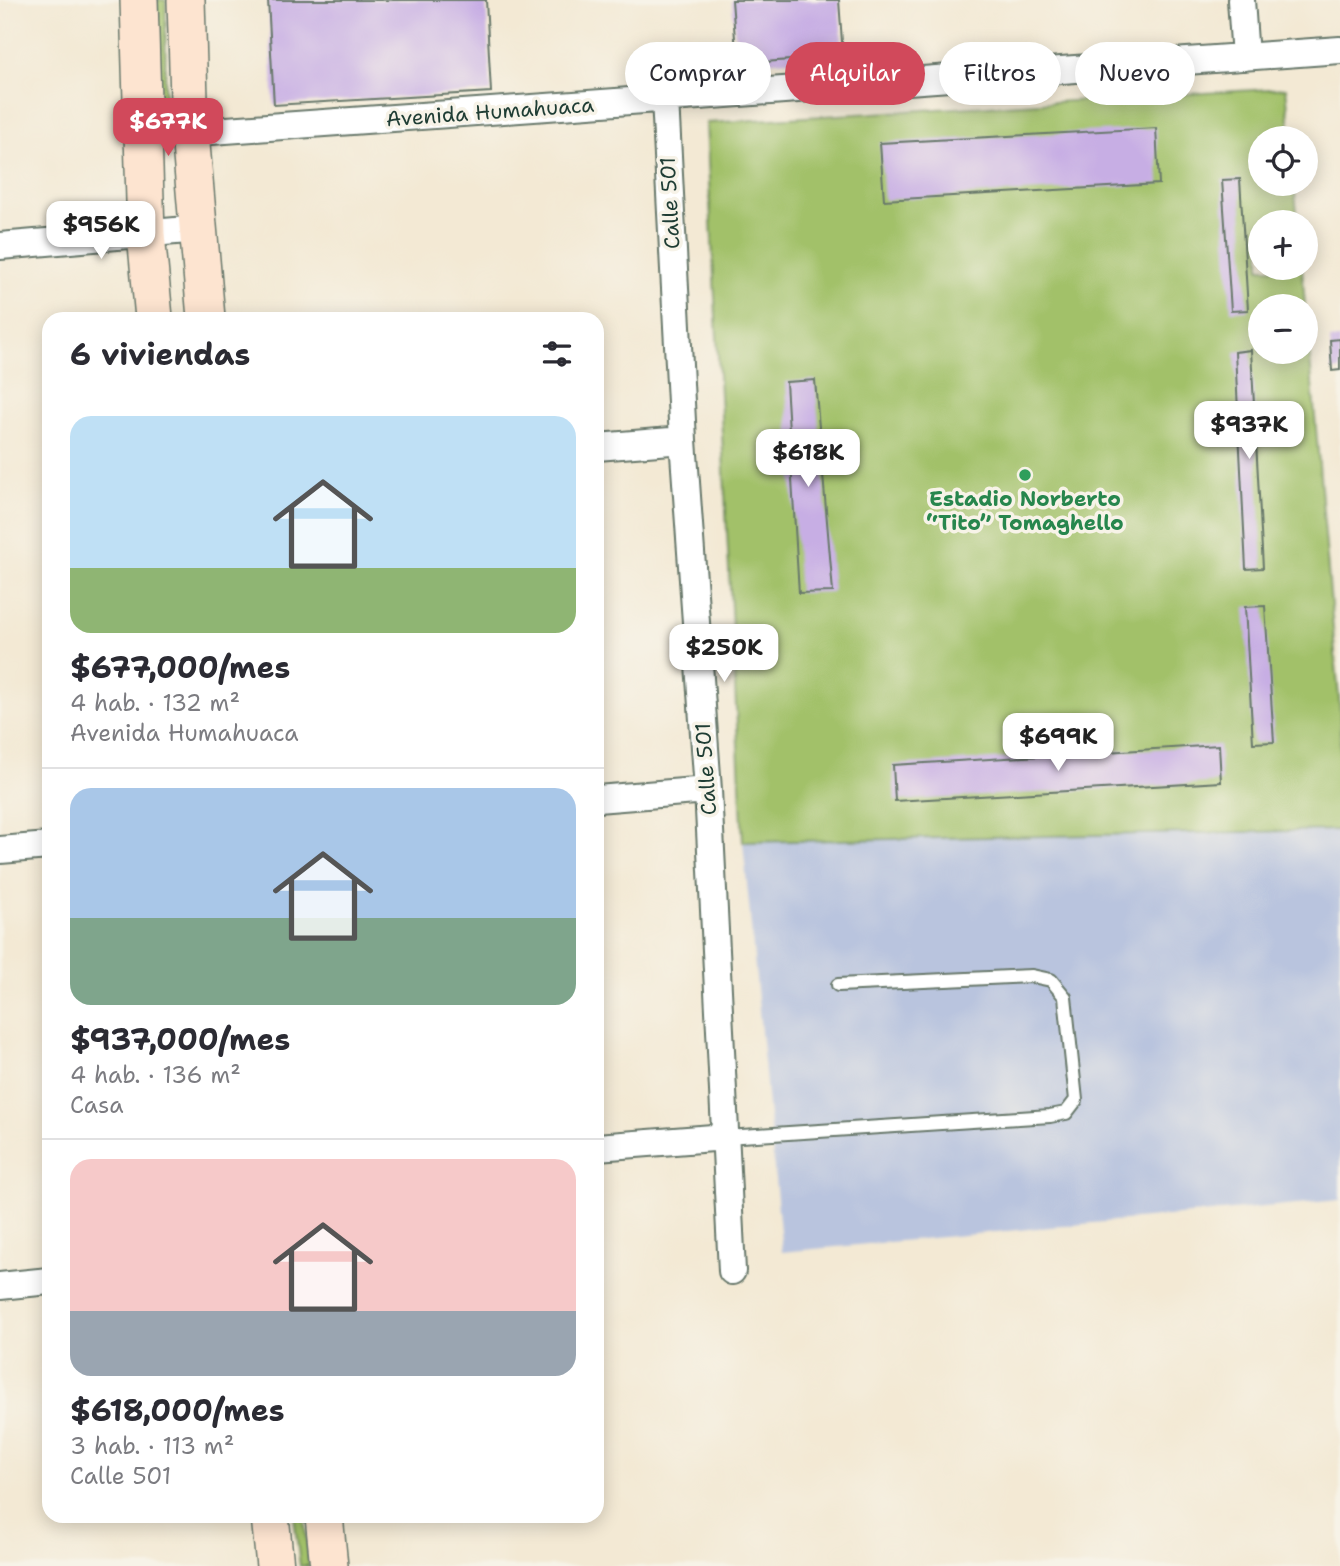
<!DOCTYPE html>
<html lang="es">
<head>
<meta charset="utf-8">
<style>
	body { margin:0; font-family:"Shantell Sans",sans-serif; background:#f7f7f7; color:#2b2b33; height:100vh; display:flex; flex-direction:column; font-size:26px; white-space:nowrap }
	* { box-sizing:border-box; margin:0 }
	p { font-size:23px; color:#7c7c81 }
	.icon { flex:none; width:38px; height:38px; fill:none; stroke:currentColor; stroke-width:2; stroke-linecap:round; stroke-linejoin:round }
	.map { position:relative; flex:1; overflow:hidden }
	.details { position:absolute; left:42px; top:312px; width:562px; height:1211px; display:flex; flex-direction:column; background:#fff; border-radius:21px; box-shadow:0 4px 18px #0003 }
	.details>* { flex:none }
	.top-card { position:absolute; left:625px; top:42px; width:609px; height:63px; display:flex; gap:14px }
	.buttons { position:absolute; left:1248px; top:126px; display:grid; gap:14px }
	.buttons a { display:grid; place-items:center; width:70px; height:70px; border-radius:50%; background:#fff; box-shadow:0 4px 18px #0003; font-size:35px }
	.price { position:absolute; translate:-50% -60px; padding:0 16px; border-radius:14px; background:#fff; color:#222; font-size:23px; line-height:46px; filter:drop-shadow(0 2px 4px #0008) }
	.price::after { content:''; position:absolute; left:50%; top:42px; width:21px; height:16px; margin-left:-10px; background:inherit; clip-path:polygon(0 0,100% 0,50% 100%) }
	.price.selected { background:#d1495b; color:#fff }
	ul { padding:0; list-style:none }
	li { display:grid; align-content:center; gap:14px; height:371px; padding:0 28px }
	li+li { border-top:2px solid #e1e1e2 }
	li span { display:grid; place-items:center; height:217px; border-radius:21px; color:#555 }
	li>.icon { margin-inline-start:auto }
	span .icon { width:126px; height:126px; fill:#fffc; stroke-width:1 }
	li b { font-size:30px }
	h2 { display:flex; justify-content:space-between; align-items:center; height:84px; padding:0 28px; font-size:30px }
	.tag { padding:0 24px; border-radius:32px; background:#fff; box-shadow:0 4px 18px #0003; font-size:24px; line-height:63px }
	.tag.selected { background:#d1495b; color:#fff }
	.map>svg:first-child { display:block }
	.industrial { fill:#b9c4de }
	.green { fill:#a2c169; stroke:#607f4e; stroke-width:2 }
	.building { fill:#c7aee4 }
	.lines { fill:none; stroke-linecap:round; stroke-linejoin:round }
	.lane-casing { stroke:#69796c; stroke-width:16 }
	.street-casing { stroke:#69796c; stroke-width:30 }
	.secondary-casing { stroke:#69796c; stroke-width:40 }
	.lane { stroke:#fff; stroke-width:12 }
	.street { stroke:#fff; stroke-width:26 }
	.secondary { stroke:#fde4d0; stroke-width:37 }
	.leisure-dot { fill:#2e9e5b; stroke:#f7f3e8; stroke-width:2.5 }
	.labels { text-anchor:middle; stroke-width:7; stroke-linejoin:round; paint-order:stroke }
	.street-label { font-size:21px; fill:#1f3d34; stroke:#f7f3e8 }
	.leisure-label { font-size:21px; font-weight:bold; fill:#27864d; stroke:#f7f3e8 }
</style>
</head>
<body>
<div class="map">
<svg width="1340" height="1566" viewBox="0 0 1340 1566">
	<rect width="100%" height="100%" fill="#f7f3e8"/>
	<filter id="ink" filterUnits="userSpaceOnUse"><feTurbulence type="fractalNoise" baseFrequency=".0143" numOctaves="2"/><feDisplacementMap in="SourceGraphic" scale="14" xChannelSelector="R" yChannelSelector="G"/><feConvolveMatrix kernelMatrix="1 2 1 2 8 2 1 2 1" color-interpolation-filters="sRGB"/></filter>
	<filter id="wash" filterUnits="userSpaceOnUse"><feTurbulence type="fractalNoise" baseFrequency=".00686" numOctaves="4" result="noise"/><feDisplacementMap in="SourceGraphic" scale="28" xChannelSelector="R" yChannelSelector="G"/><feGaussianBlur stdDeviation="1.57" result="paint"/><feColorMatrix in="noise" values="0 0 0 0 0 0 0 0 0 0 0 0 0 0 0 0 0 1.4 0 .05"/><feComposite in="paint" operator="in"/></filter>
	<g filter="url(#wash)">
		<rect width="100%" height="100%" fill="#f3e9d4"/>
		<path class="industrial" d="M1340,830v370l-558,52 -39,-410z"/>
		<path class="green" d="M157,0h9l-1,101 -7,-4z
			M1286,88l5,50h-31v46h34l4,38h-38v46h42l3,38h-45v46h46v-41l34,400v119l-597,12 -37,-719z
			M294,1516h10l5,50h-9z"/>
		<g id="blocks">
			<path class="building" d="M268,0h218l5,92 -217,13z
				M732,0h107l4,56 -106,8z
				M1156,128l3,56 -275,16 -4,-57z
				M1240,179l8,131 -17,1 -9,-131z
				M1340,339v31l-8,1 -2,-31z
				M1251,350l12,218 -17,1 -11,-217z
				M815,380l18,212 -34,1 -13,-211z
				M1265,606l9,136 -21,1 -8,-136z
				M1219,745l2,37 -326,19 -2,-36z"/>
		</g>
	</g>
	<g filter="url(#ink)">
		<use href="#blocks" fill-opacity="0" stroke="#69796c" stroke-width="2"/>
		<g class="lines">
			<defs>
				<path id="lane" d="M726,1137l324,-21 16,-3 10,-13 -11,-103 -14,-17 -19,-4 -194,9"/>
				<path id="street" d="M1241,0l4,57
					M665,99l18,341 25,350 24,481
					M143,136l1197,-86
					M0,246l199,-17
					M597,447l86,-7
					M597,799l111,-9
					M0,850l49,-4
					M597,1147l129,-10
					M0,1286l49,-5"/>
				<path id="secondary" d="M139,0l7,234 8,84
					M186,0l4,133 16,185
					M270,1516l5,50
					M324,1516l5,50"/>
			</defs>
			<use href="#lane" class="lane-casing"/>
			<use href="#street" class="street-casing"/>
			<use href="#secondary" class="secondary-casing"/>
			<use href="#lane" class="lane"/>
			<use href="#street" class="street"/>
			<use href="#secondary" class="secondary"/>
		</g>
	</g>
	<circle class="leisure-dot" cx="1025" cy="475" r="7"/>
	<g class="labels">
		<g class="street-label">
			<text transform="translate(490 112) rotate(-4)" y="7">Avenida Humahuaca</text>
			<text transform="translate(670 203) rotate(-93)" y="7">Calle 501</text>
			<text transform="translate(706 769) rotate(-94)" y="7">Calle 501</text>
		</g>
		<g class="leisure-label">
			<text x="1025" y="506">Estadio Norberto<tspan x="1025" dy="24">“Tito” Tomaghello</tspan></text>
		</g>
	</g>
</svg>
<div class="buttons">
<a><svg class="icon" aria-label="locate" viewBox="0 0 24 24"><circle cx="12" cy="12" r="6"/><path d="M12 2v4M12 18v4M2 12h4M18 12h4"/></svg></a>
<a>+</a>
<a>−</a>
</div>
<b class="price selected" style="left:168px;top:158px">$677K</b>
<b class="price" style="left:101px;top:261px">$956K</b>
<b class="price" style="left:1249px;top:461px">$937K</b>
<b class="price" style="left:808px;top:489px">$618K</b>
<b class="price" style="left:724px;top:684px">$250K</b>
<b class="price" style="left:1058px;top:773px">$699K</b>
<div class="top-card">
<a class="tag">Comprar</a>
<a class="tag selected">Alquilar</a>
<a class="tag">Filtros</a>
<a class="tag">Nuevo</a>
</div>
<section class="details">
<h2>6 viviendas<svg class="icon" aria-label="filters" viewBox="0 0 24 24"><path d="M4 7h16M4 17h16"/><circle cx="9" cy="7" r="2"/><circle cx="15" cy="17" r="2"/></svg></h2>
<ul>
<li><span style="background:linear-gradient(#bfe0f5 70%,#8fb573 0)"><svg class="icon" aria-label="home" viewBox="0 0 24 24"><path d="M3 11l9-7 9 7M6 9v11h12V9"/></svg></span><div><b>$677,000/mes</b><p>4 hab. · 132 m²</p><p>Avenida Humahuaca</p></div></li>
<li><span style="background:linear-gradient(#a9c7e8 60%,#7fa58c 0)"><svg class="icon" aria-label="home" viewBox="0 0 24 24"><path d="M3 11l9-7 9 7M6 9v11h12V9"/></svg></span><div><b>$937,000/mes</b><p>4 hab. · 136 m²</p><p>Casa</p></div></li>
<li><span style="background:linear-gradient(#f6c9c9 70%,#9aa5b1 0)"><svg class="icon" aria-label="home" viewBox="0 0 24 24"><path d="M3 11l9-7 9 7M6 9v11h12V9"/></svg></span><div><b>$618,000/mes</b><p>3 hab. · 113 m²</p><p>Calle 501</p></div></li>
</ul>
</section>
</div>
</body>
</html>
